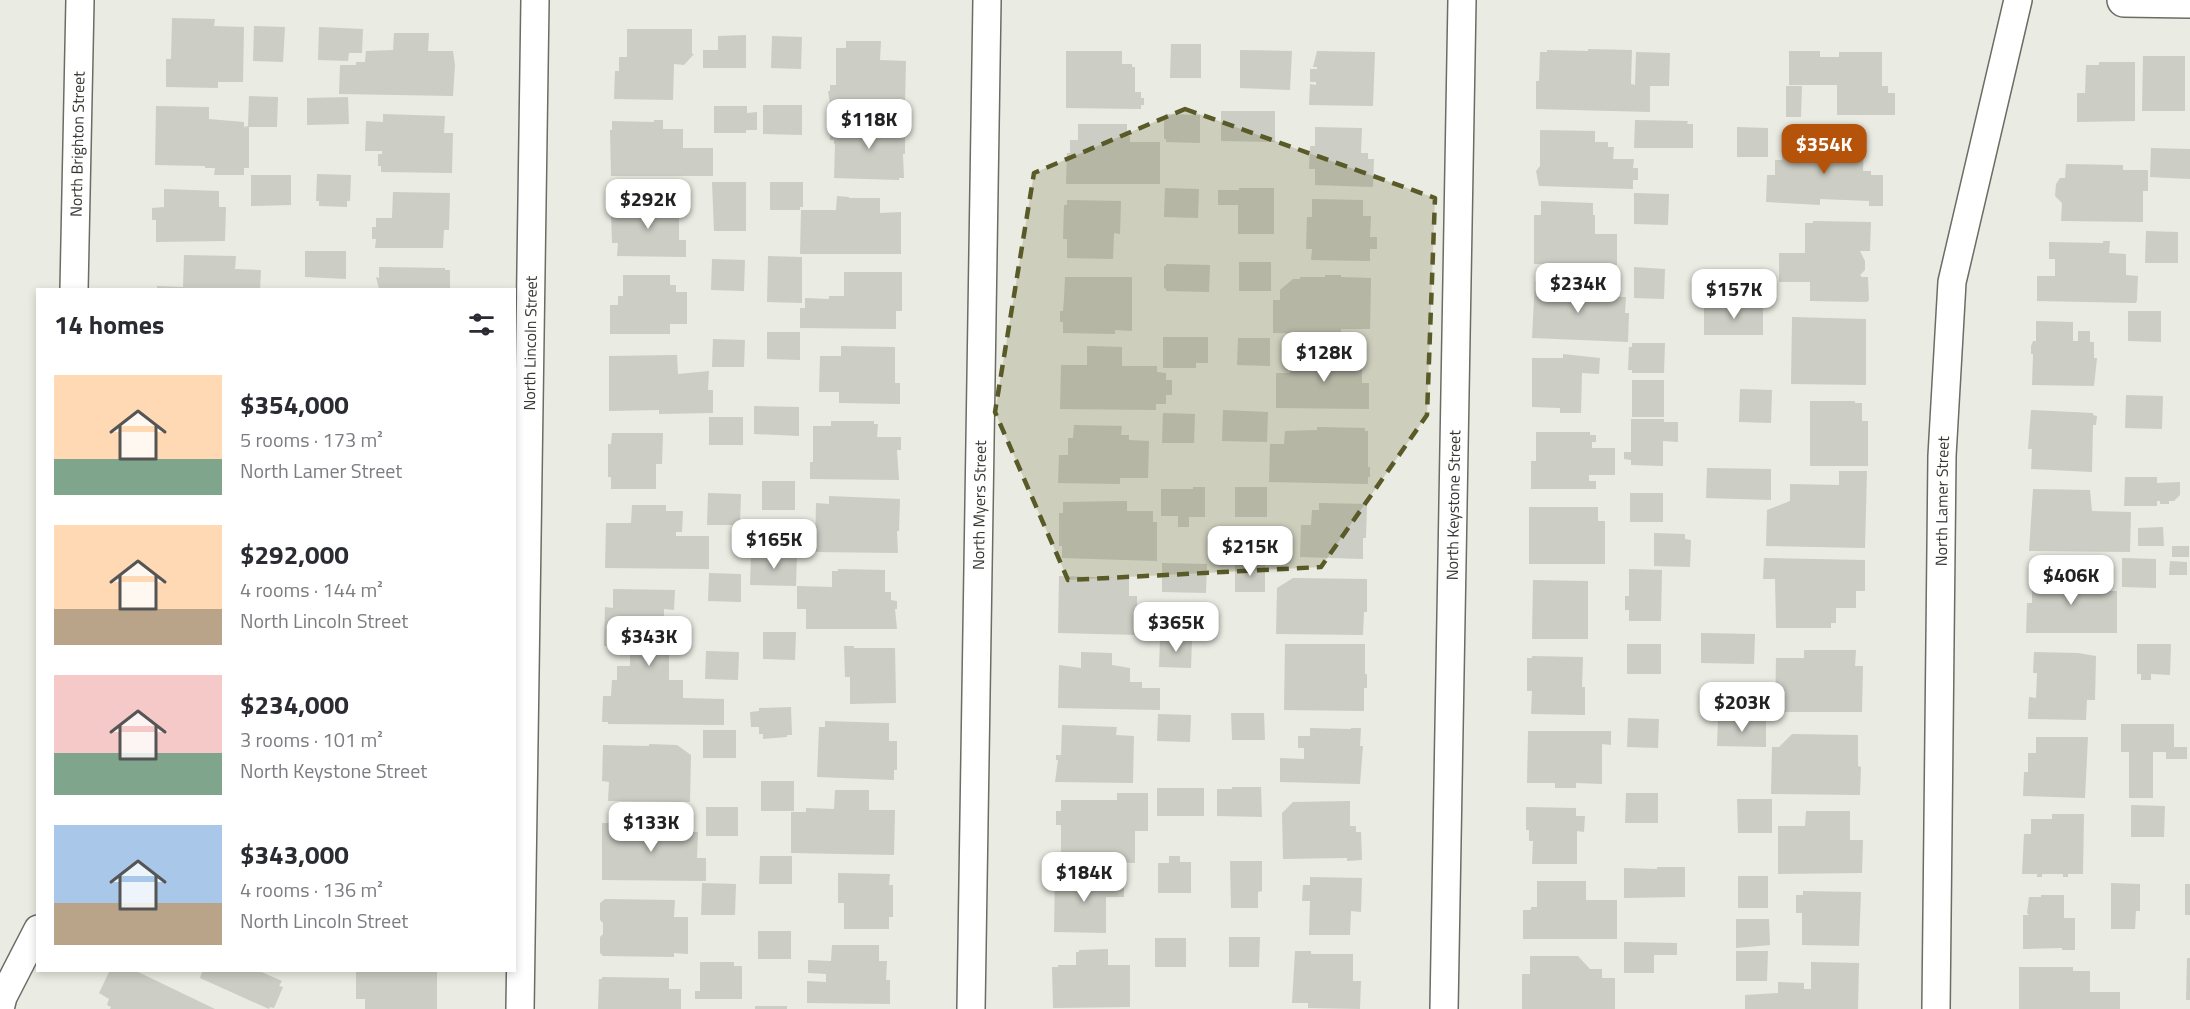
<!DOCTYPE html>
<html lang="en">
<head>
<meta charset="utf-8">
<style>
	body { margin:0; font-family:"Titillium Web",sans-serif; background:#f7f7f7; color:#2b2b33; height:100vh; display:flex; flex-direction:column; font-size:22px; white-space:nowrap }
	* { box-sizing:border-box; margin:0 }
	p { font-size:20px; color:#7c7c81 }
	.icon { flex:none; width:33px; height:33px; fill:none; stroke:currentColor; stroke-width:2; stroke-linecap:round; stroke-linejoin:round }
	.map { position:relative; flex:1; overflow:hidden }
	.side { position:absolute; left:36px; top:288px; width:480px; height:684px; display:flex; flex-direction:column; background:#fff; border-radius:0px; box-shadow:0 3px 9px #0003 }
	.side>* { flex:none }
	.price { position:absolute; translate:-50% -51px; padding:0 14px; border-radius:12px; background:#fff; color:#222; font-size:20px; line-height:39px; filter:drop-shadow(0 2px 3px #0008) }
	.price::after { content:''; position:absolute; left:50%; top:36px; width:18px; height:14px; margin-left:-9px; background:inherit; clip-path:polygon(0 0,100% 0,50% 100%) }
	.price.active { background:#b45309; color:#fff }
	ul { padding:0; list-style:none }
	li { display:flex; align-items:center; gap:18px; height:150px; padding:0 18px }
	li span { display:grid; place-items:center; flex:none; width:168px; height:120px; border-radius:0px; color:#555 }
	li>.icon { margin-inline-start:auto }
	span .icon { width:72px; height:72px; fill:#fffc; stroke-width:1 }
	li b { font-size:26px }
	h2 { display:flex; justify-content:space-between; align-items:center; height:72px; padding:0 18px; font-size:26px }
	.map>svg:first-child { display:block }
	.building { fill:#cccdc4 }
	.lines { fill:none; stroke-linecap:round; stroke-linejoin:round }
	.street-casing { stroke:#6b6c64; stroke-width:30 }
	.secondary-casing { stroke:#6b6c64; stroke-width:36 }
	.street { stroke:#fff; stroke-width:27 }
	.secondary { stroke:#fff; stroke-width:33 }
	.marked { fill:#595a27; fill-opacity:0.2; stroke:#595a27; stroke-width:4.5; stroke-dasharray:12 8; stroke-linejoin:round }
	.labels { text-anchor:middle; stroke-width:4.5; stroke-linejoin:round; paint-order:stroke }
	.street-label { font-size:16px; fill:#363632; stroke:#eaebe2 }
</style>
</head>
<body>
<div class="map">
<svg width="2190" height="1009" viewBox="0 0 2190 1009">
	<rect width="100%" height="100%" fill="#eaebe2"/>
	<path class="building" d="M172,18l43,1 -1,7 30,1 -1,55h-25v6l-52,-1v-28h5z
		M254,26l31,1 -2,35 -30,-1z
		M319,27l44,2 -1,24h-13l-1,8 -30,-1z
		M627,29h65v25h2l-10,11 -10,-1 -1,36 -59,-1 1,-28h4v-14h8z
		M394,33h35l-1,18h25l2,14 -2,31 -114,-2 1,-29h16v-3h9l1,-11 27,-1z
		M746,35v33h-43v-18h15v-14z
		M772,36l30,1 -1,32 -30,-1z
		M846,41h35l-1,19 26,1 -1,44 -75,-1 -2,-13h2v-6h6v-37h10z
		M1171,44h30v34h-31z
		M1588,49l44,1 -1,34 4,1 1,-33 34,1 -1,33h-19v26l-114,-3v-28h3l1,-29h7v-2l41,1z
		M1240,50l52,1 -2,39 -50,-2z
		M1066,51h56v13h10v3h3v25h6v6h3v7h-3v4l-75,-1z
		M1317,51l58,1 -2,54 -64,-1 1,-21 6,1v-3h-6v-13h7v-2h-4z
		M1789,51h31v6h19v-5h43v34h6v7h7v22h-58v-30h-48z
		M2143,56h42v55h-43z
		M2099,62h36v59l-58,1v-29h8l1,-28h13z
		M1786,86h16l-1,31h-15z
		M249,96l29,1 -1,30h-28v41h-5v7h-30l1,-7h-10v-2l-50,-1 1,-59 53,1v12l35,3v5l4,-1z
		M348,97l1,27 -42,1v-27z
		M763,105h39v30l-39,-1z
		M714,106h33v7l10,-1v18h-11v3h-32z
		M1221,111h54v31l-54,-1z
		M383,114l62,2 -1,17h9l-1,40 -71,-1v-6h-3v-12h4v-3h-17l1,-30 17,1z
		M1166,114l34,1v28l-34,-1v-3h-2v-23z
		M654,120h9v9h20v19h30v28h-102l-1,-46h2v-9l42,1z
		M1635,120l53,1 -1,3h6v24h-59z
		M834,121l71,1v32h-2l1,24h-5v2l-65,-2 1,-34h-1v-4h-4v-7h4z
		M1078,124h49v12h3v6h30v42h-94l1,-31h3v-13h8z
		M1315,127l47,1 -1,25h7v6h6l-1,28 -58,-2v-16h-6l1,-23h5z
		M1737,127l31,1v29h-31z
		M1540,130l55,1v11h13v5h6l-1,12h21l-1,9h5v12h-5v9l-94,-3 -3,-15 4,-5z
		M1803,139l61,2 -1,30h8v4h12v31h-14v-5l-49,-2v6l-54,-3 1,-27h8v-15h7v-6l14,1v-10h7z
		M2151,148l39,1v30l-40,-2z
		M2066,164l57,1v5h25v21h-5v31l-82,-1 1,-18 -7,-7 1,-12 4,-6h5z
		M317,174l34,1 -1,26h-3v6l-28,-1v-5h-3z
		M251,175h40v30l-40,1z
		M712,182h34v49h-32z
		M770,182h33v25h-3v3h-30z
		M1165,188l34,1 -1,29 -34,-1z
		M1239,188h35v46h-36v-29h-20v-15h21z
		M164,189l55,2v16h7l-1,34 -69,1v-22h-4v-12l12,-1z
		M393,192l57,1 -1,37h-5l-1,18h-68l1,-9h-4v-12h4v-9h16z
		M1634,193l35,1 -1,31 -34,-1z
		M837,196l12,1v1h31v15l21,-1v42h-101l1,-44h35z
		M638,198l29,1v12l12,3v26h7v17l-69,-1 1,-13h-6l-1,-29 13,-1v-6h10v-7z
		M1312,199l51,1v16h8l-1,21h7v12h-7v12l-59,-1 1,-11h-6l1,-32h5z
		M1067,200l54,1 -1,33 -6,-1 -1,26 -46,-1v-19h-4l1,-34h3z
		M1541,201l52,2v12h2v19h22v31l-83,-1v-49h7z
		M1813,221l58,1 -1,29h-10l5,10v9l-5,5 2,2h6l1,23 -2,2 -57,-1v-19h-31v-29h26v-30h8z
		M2146,231l32,1v31h-33z
		M2103,241h7l-1,12 17,1v21l12,1 -1,24 -1,3 -99,-2v-25h18v-17h-6v-17l54,1z
		M305,251h41v28l-41,-2z
		M184,255l52,1 -1,13 26,1 -1,20h-103v-4l26,1z
		M768,256l34,1v46l-35,-1z
		M712,259l33,1 -1,31 -33,-1z
		M1239,262h32v29h-32z
		M1166,264l44,1 -1,27 -43,-1v-2l-2,-1v-22h2z
		M379,267l66,1v2h5v20l-71,-1 -3,-12 3,1z
		M1634,267l31,2 -1,30 -30,-1z
		M844,272h58v39h-6v18l-96,-1v-20h5v-10l24,1v-3h15z
		M623,275h47v10h6v7h11v32h-17v10h-60v-29h8v-9h5z
		M1325,275h16v2l30,1 -1,51h-29v5l-68,-1v-33h7v-10l13,-11h7v-2h25z
		M1065,277h67v54l-17,-1v4l-52,-1v-11h-3v-11h3l1,-12z
		M1535,281l54,2v13l37,1 -1,16h4l-1,29 -96,-4z
		M1763,304v31h-59v-30z
		M2128,311h33v31l-33,-1z
		M1792,317l74,2v66l-75,-1z
		M2036,321l37,1v19h5v-10h12v11h4v16h3l-3,28 -62,-1 1,-31h-2v-8l2,-5h3z
		M767,332h33v28l-33,-1z
		M1163,337h45v26h-12v5h-33z
		M1238,338h32v28l-33,-1z
		M713,339l32,1 -1,27h-32z
		M1632,343h33l-1,30h-32v-3h-4l1,-23h3z
		M841,346l54,1v36h5v21l-61,-1v-11h-20l1,-36h21z
		M1087,346l35,1v19h35v6l9,1v7h6v15h-6v9h-10v6l-96,-1 1,-44h26z
		M1304,353h58v30h7v26l-93,-1v-35h14v-8h6v-10h8z
		M1563,354l37,4 -1,16 -17,-1 -1,40h-21v-5l-28,-1v-49h31z
		M677,355l1,19 31,-3 -1,19h5v23l-54,1v-4l-50,1v-55z
		M1632,380h32v37h-32z
		M1740,389l32,1 -1,33 -32,-1z
		M2126,395l37,1 -1,33 -37,-1z
		M1810,401h45v2h7v18h6v45h-58z
		M754,406l45,1v29l-45,-2z
		M1223,410l45,2 -1,30 -45,-1z
		M2031,410l62,3v2l4,1 -1,9h-3l-1,47 -61,-3 1,-20h-4z
		M1163,413l32,1 -1,29h-32z
		M709,417h34v28h-34z
		M1631,419h33v3h14v20l-15,-1v25l-32,-1v-5l-7,-1v-7h7z
		M831,421h43v3h4l-1,13h24v13h-4l2,30 -89,-1v-17h3v-36h18z
		M1074,425l48,1 -1,9h8v5l20,1 -1,37h-28v6l-62,-1 1,-28h9v-17h5z
		M1317,427l48,1v3h3v36h2v10h-2v7l-99,-2 1,-38h14l1,-13 32,-1z
		M1536,432h54v3h6v7h-4v6h23v27h-26v6h7v8h-65v-28h5z
		M612,433h51l-1,31h-6v25h-45v-12h-3v-33h3z
		M1707,468l64,1v31l-65,-2z
		M1839,471h28l-2,77 -99,-2 1,-36 23,-9v-17l49,1z
		M2125,477h32v6l23,-1v13l-6,6h-5v3h-9v-3h-3v5h-33z
		M762,481h33v29h-33z
		M1193,487h12v30h-16v10h-11v-11h-17v-27h32z
		M1235,487h32v30h-32z
		M2033,489l57,1 2,21 39,1 -1,40 -101,-1z
		M708,493l33,1 -1,31h-33z
		M1630,493h33v29h-33z
		M829,496l71,3 -1,32h-2l1,22 -83,-1 1,-49 13,1z
		M1127,501v10h26v11h4v39l-95,-3v-12h-3v-33h4v-11z
		M1319,503l48,1 -1,34h-3v21l-63,-2 1,-32h10l1,-15h7z
		M632,505h34v6h17l-1,21h-6v4h33v33l-104,-1 1,-45h25z
		M1529,507h69v14h7v43h-76z
		M2163,527l1,19h-26v-18z
		M1654,533l31,1v5l6,1 -1,27 -36,-1z
		M2172,546h17v11h-17z
		M751,555h46l-1,31 -46,-1z
		M1764,558l101,2v31h-9v17h-20v15h-5v5h-55l-1,-49h-12z
		M2122,558l34,1v29l-34,-1z
		M2170,561l17,1v13h-18z
		M1235,562h30v30h-30z
		M1162,563l45,1 -1,29 -44,-1z
		M838,569l47,1v22h6v8l6,1v8h-2l2,20h-91v-20h-9v-23l35,1v-16h6z
		M1629,569l33,1 -1,51h-32v-11h-4v-14h4z
		M2039,572h50v19h28v42h-91l1,-30h5v-15h7z
		M709,573l32,1v28l-33,-1z
		M1059,576l70,2v18h8v39l-79,-2z
		M1293,578l74,1v33h-3l-1,23 -87,-1 1,-46z
		M1533,580l55,1v58h-56z
		M613,589l62,1 -1,20 -10,-1v18h2l-3,20h6v33h14v18l41,1v26l-116,-1v-2h-6l1,-26h8l1,-16h5v-14h13v-20h-26l1,-39 8,1z
		M763,632h33l-1,28 -32,-1z
		M1701,633l54,1 -1,30 -53,-1z
		M1160,638l32,1 -1,29 -32,-1z
		M1285,644h80v30h2v14h-3v23l-80,-1z
		M1627,644h34v30h-34z
		M2137,644h34l-1,31 -19,-1v6h-10v-6h-4z
		M844,646h10v2h41l1,55 -46,1v-27h-5z
		M1804,650h52l-1,16h8l-1,46h-87l1,-54h28z
		M706,651l33,1 -1,28 -33,-1z
		M1081,652l31,1v12l18,3v14h12v6h18v22l-102,-2 1,-43 22,3z
		M2034,652l44,1 18,3 -1,44h-8l-1,20 -58,-1 1,-22 7,1 1,-25h-4z
		M1532,656l51,1 -1,30h3v28l-54,-1 1,-23h-5v-33h5z
		M791,707l1,28h-5v2l-24,2v-5h-4v-7h-8l-1,-15 9,-1v-3z
		M1231,713h33l1,27h-33z
		M1158,714l33,1 -1,27 -33,-1z
		M1628,718l31,1 -1,29 -31,-1z
		M1718,719l48,1v27l-49,-1z
		M825,721l64,2v18h8v29h-3v10l-77,-3 2,-50h6z
		M2121,724h53v23h13v12h-21v-7h-13v46h-24v-46h-8z
		M1062,725l55,2 -1,8 18,1 -1,47 -78,-1 3,-22h-2v-5h5z
		M1310,728l41,1v-1h10l-1,18h3l-3,38 -80,-2v-24l24,1v-11h-6v-12h12z
		M703,730h33v28h-33z
		M1528,731h83v14l-9,-1v40l-26,-1v5h-21v-5h-28z
		M1792,734l66,1v31l3,1 -1,28 -89,-1 1,-47h7z
		M2036,737h52l-3,61 -62,-2 1,-24h4v-19h8z
		M649,744l28,1 14,10 -1,47 -82,-1 1,-19 -7,-1 1,-36 46,1z
		M761,781h33v30h-33z
		M1232,787h29l1,30 -45,-1v-27h15z
		M1157,788h47v28h-47z
		M835,790h34v20h26l-1,45 -103,-2v-41h15v-4l28,1z
		M1117,793h31v38h-13v32l-32,-1v-3h-42v-34h-5v-14h5v-11h56z
		M1626,793h32v30h-33z
		M1737,799h35v34h-34z
		M1350,801v25h6v6h5l1,28 -15,1v-3l-64,1 -1,-46 11,-11z
		M2131,805l34,1 -1,31h-33z
		M706,807h32v29h-32z
		M1526,807l50,1v8h9l-1,16 -7,-1v33h-45l1,-23h-4v-11h-3z
		M1806,811h44v29h13l-1,33 -84,1v-48h27z
		M2052,814h32l-1,60h-15v3h-5v-3h-21v3h-5v-3h-15l2,-40h7v-15h21z
		M602,823h81v9h15l-1,26h9v23l-104,-1z
		M760,856h32v28h-33z
		M1169,856h11v6h11v31h-33v-30h11z
		M1230,861h32v30l-4,1v16h-27z
		M1657,867h28v30l-61,1v-30l33,1z
		M838,873l52,1 -1,11h4v32h-4v12h-45v-26h-6z
		M1738,876h30v32h-30z
		M1055,877l69,1v19h-18v36l-52,-1z
		M1310,877l52,1 -1,34 -10,-1 -1,24h-41l1,-34h-8l1,-16h7z
		M1537,881h49v19h31v39h-94v-29h8v-3h6z
		M702,883l34,1 -1,31h-34z
		M2111,883l29,1v27h-4l-1,18h-24z
		M2185,884h5v31h-5z
		M1803,891l58,1 -2,54 -57,-1v-32h-6v-18h7z
		M2041,895h23v23h11v32h-13v-2l-39,1v-34h6l-2,-2 2,-16h12z
		M605,899l70,1 -1,17h14v37l-14,-1v4l-71,-1 -3,-3v-16l3,-3v-11l-3,-3v-17z
		M1736,919h33l1,26 -34,3z
		M758,931h33v28h-33z
		M1229,937h31l-1,30h-30z
		M1155,938h31v29h-31z
		M1624,942l53,1v12h-23v18h-30z
		M832,945h47v16h8l-1,19h4v24l-83,-1v-22l19,1v-8l-18,-1v-13l23,1z
		M1108,949v16h22v42l-77,1 -1,-41h6v-2h18v-13h3v-2z
		M1295,951h16v3h42v27h8l-1,28 -52,-1v-5h-16z
		M1736,951h32l-1,30h-31z
		M1530,956h48l12,13h12v9h13v31h-93v-35h8z
		M2187,958h3v42h-4z
		M700,962h34v4h8v33h-47v-8h5z
		M1811,962l48,1 -1,46h-113v-14l33,-2v-11l26,1v6h7z
		M2019,967h54v4h17v21h30v17h-101z
		M110,970h24l81,39h-105l1,-2 -4,-2 2,-6 -10,-6z
		M203,970h54l25,11 -3,5 4,1 -9,21 -4,-1 -1,2 -69,-31z
		M356,970l81,2v37h-72v-10h-9z
		M602,977l67,1v11h12v20h-83l1,-30h3z
		M755,1006h32v3h-32z"/>
	<g class="lines">
		<defs>
			<g id="street">
				<path id="s1" d="M74,290l6,-290"/>
				<path d="M0,1009l3,-12 35,-68"/>
				<path id="s2" d="M520,1009l15,-1009"/>
				<path id="s3" d="M971,1009l16,-1009"/>
				<path id="s4" d="M1444,1009l18,-1009"/>
				<path id="s5" d="M1936,1009l6,-553 10,-174 66,-282"/>
			</g>
			<path id="secondary" d="M2124,0l66,1"/>
		</defs>
		<use href="#street" class="street-casing"/>
		<use href="#secondary" class="secondary-casing"/>
		<use href="#street" class="street"/>
		<use href="#secondary" class="secondary"/>
	</g>
	<path class="marked" d="M1185,109l250,89 -8,217 -106,152 -253,13 -73,-168 39,-239z"/>
	<g class="labels">
		<g class="street-label">
			<text dy="6" stroke="none"><textPath href="#s1" startOffset="146">North Brighton Street</textPath></text>
			<text dy="6" stroke="none"><textPath href="#s2" startOffset="666">North Lincoln Street</textPath></text>
			<text dy="6" stroke="none"><textPath href="#s5" startOffset="508">North Lamer Street</textPath></text>
			<text dy="6" stroke="none"><textPath href="#s4" startOffset="504">North Keystone Street</textPath></text>
			<text dy="6" stroke="none"><textPath href="#s3" startOffset="504">North Myers Street</textPath></text>
		</g>
	</g>
</svg>
<b class="price" style="left:869px;top:150px">$118K</b>
<b class="price active" style="left:1824px;top:175px">$354K</b>
<b class="price" style="left:648px;top:230px">$292K</b>
<b class="price" style="left:1578px;top:314px">$234K</b>
<b class="price" style="left:1734px;top:320px">$157K</b>
<b class="price" style="left:1324px;top:383px">$128K</b>
<b class="price" style="left:774px;top:570px">$165K</b>
<b class="price" style="left:1250px;top:577px">$215K</b>
<b class="price" style="left:2071px;top:606px">$406K</b>
<b class="price" style="left:1176px;top:653px">$365K</b>
<b class="price" style="left:649px;top:667px">$343K</b>
<b class="price" style="left:1742px;top:733px">$203K</b>
<b class="price" style="left:651px;top:853px">$133K</b>
<b class="price" style="left:1084px;top:903px">$184K</b>
<section class="side">
<h2>14 homes<svg class="icon" aria-label="filters" viewBox="0 0 24 24"><path d="M4 7h16M4 17h16"/><circle cx="9" cy="7" r="2"/><circle cx="15" cy="17" r="2"/></svg></h2>
<ul>
<li><span style="background:linear-gradient(#ffd9b3 70%,#7fa58c 0)"><svg class="icon" aria-label="home" viewBox="0 0 24 24"><path d="M3 11l9-7 9 7M6 9v11h12V9"/></svg></span><div><b>$354,000</b><p>5 rooms · 173 m²</p><p>North Lamer Street</p></div></li>
<li><span style="background:linear-gradient(#ffd9b3 70%,#b9a48a 0)"><svg class="icon" aria-label="home" viewBox="0 0 24 24"><path d="M3 11l9-7 9 7M6 9v11h12V9"/></svg></span><div><b>$292,000</b><p>4 rooms · 144 m²</p><p>North Lincoln Street</p></div></li>
<li><span style="background:linear-gradient(#f6c9c9 65%,#7fa58c 0)"><svg class="icon" aria-label="home" viewBox="0 0 24 24"><path d="M3 11l9-7 9 7M6 9v11h12V9"/></svg></span><div><b>$234,000</b><p>3 rooms · 101 m²</p><p>North Keystone Street</p></div></li>
<li><span style="background:linear-gradient(#a9c7e8 65%,#b9a48a 0)"><svg class="icon" aria-label="home" viewBox="0 0 24 24"><path d="M3 11l9-7 9 7M6 9v11h12V9"/></svg></span><div><b>$343,000</b><p>4 rooms · 136 m²</p><p>North Lincoln Street</p></div></li>
</ul>
</section>
</div>
</body>
</html>
